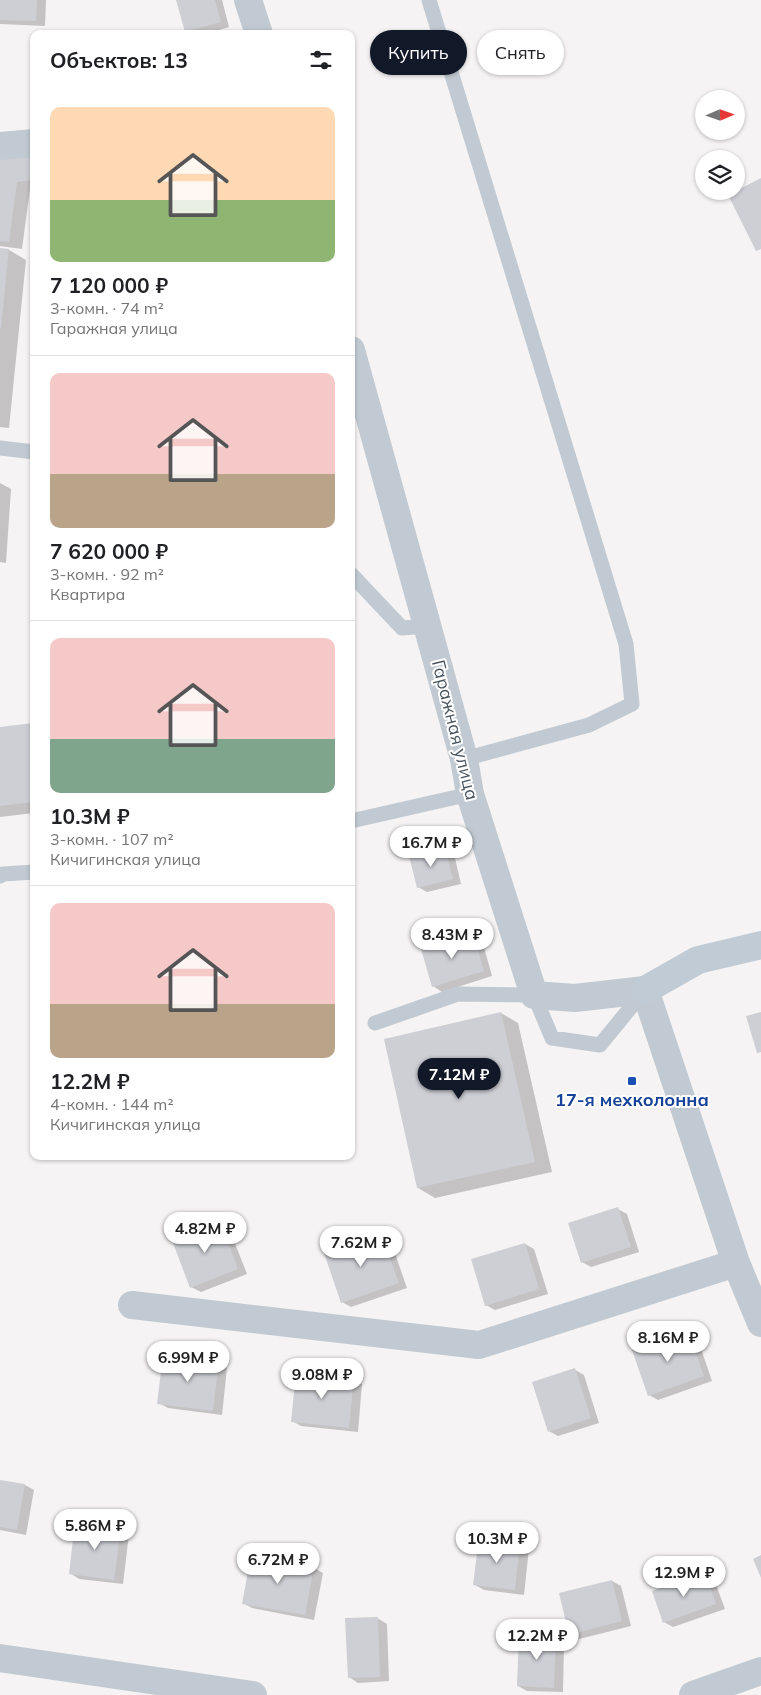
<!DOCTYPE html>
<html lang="ru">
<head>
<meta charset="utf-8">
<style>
	body { margin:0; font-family:Mulish,sans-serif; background:#f2f2f2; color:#202124; height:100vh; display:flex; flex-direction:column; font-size:19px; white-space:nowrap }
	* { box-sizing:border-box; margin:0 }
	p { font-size:16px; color:#757577 }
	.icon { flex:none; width:28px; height:28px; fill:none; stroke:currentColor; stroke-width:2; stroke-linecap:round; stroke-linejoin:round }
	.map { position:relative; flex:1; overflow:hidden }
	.details { position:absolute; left:30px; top:30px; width:325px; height:1130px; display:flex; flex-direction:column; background:#fff; border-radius:10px; box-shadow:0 1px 4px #0004 }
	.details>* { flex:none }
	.top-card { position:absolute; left:370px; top:30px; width:315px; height:45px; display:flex; gap:10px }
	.needle { width:32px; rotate:88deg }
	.controls { position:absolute; left:695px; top:90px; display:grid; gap:10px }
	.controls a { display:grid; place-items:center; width:50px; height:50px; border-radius:50%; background:#fff; box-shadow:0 1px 4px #0004; font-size:25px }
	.price { position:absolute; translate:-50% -42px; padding:0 11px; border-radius:18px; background:#fff; color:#222; font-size:16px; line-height:32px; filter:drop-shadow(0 1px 2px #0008) }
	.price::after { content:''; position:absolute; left:50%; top:30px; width:15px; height:11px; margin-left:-8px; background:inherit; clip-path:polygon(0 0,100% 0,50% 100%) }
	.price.current { background:#111827; color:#fff }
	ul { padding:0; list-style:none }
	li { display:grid; align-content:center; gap:10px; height:265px; padding:0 20px }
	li+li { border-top:1px solid #e0e0e0 }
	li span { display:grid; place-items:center; height:155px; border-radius:10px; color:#555 }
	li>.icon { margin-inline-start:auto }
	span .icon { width:90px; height:90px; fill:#fffc; stroke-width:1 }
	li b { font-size:21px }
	h2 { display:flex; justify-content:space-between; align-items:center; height:60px; padding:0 20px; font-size:21px }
	.chip { padding:0 18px; border-radius:22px; background:#fff; box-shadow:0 1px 4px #0004; font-size:18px; line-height:45px }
	.chip.current { background:#111827; color:#fff }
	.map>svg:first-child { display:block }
	.shadow { fill:#0003 }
	.building { fill:#cdcfd5 }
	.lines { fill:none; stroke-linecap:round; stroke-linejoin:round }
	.lane { stroke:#c1cad2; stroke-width:15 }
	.street { stroke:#c1cad2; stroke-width:28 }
	.secondary { stroke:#c1cbd6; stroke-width:28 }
	.transit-dot { fill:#1a4fb4; stroke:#fff; stroke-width:2 }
	.labels { text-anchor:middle; stroke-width:4; stroke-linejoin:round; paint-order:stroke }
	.street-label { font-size:18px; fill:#4a5661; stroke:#fff }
	.transit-label { font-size:18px; font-weight:bold; fill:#164399; stroke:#fff }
</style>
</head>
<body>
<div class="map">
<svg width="761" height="1695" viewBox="0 0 761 1695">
	<rect width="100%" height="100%" fill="#f5f3f3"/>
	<path class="shadow" d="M0,0h46l-1,26 -45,-2z
		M178,0h44l7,27 -23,7h-15l-5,-3z
		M34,150v39h-4l-8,60 -22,-3v-95z
		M0,250h9l17,10 -17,168 -9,-1z
		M0,483l11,6 -5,74 -6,-1z
		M34,724v89l-34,4v-89z
		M445,848l9,6 7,30 -34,8 -9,-5z
		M472,935l10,5 10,36 -50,16 -9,-6z
		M501,1013l17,10 34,149 -117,26 -17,-10z
		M618,1209l9,5 12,38 -48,15 -9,-5z
		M220,1223l9,5 18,46 -46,18 -10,-5z
		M381,1234l9,5 17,49 -56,19 -9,-5z
		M525,1244l9,5 14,45 -53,16 -9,-5z
		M688,1332l9,5 15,44 -54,19 -9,-5z
		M218,1363l9,5 -5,47 -54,-7 -9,-5z
		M575,1370l9,5 15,48 -41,13 -9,-5z
		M353,1379l9,5 -4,48 -57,-6 -9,-5z
		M0,1481l25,4 9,5 -8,45 -26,-5z
		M120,1529l9,5 -6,50 -44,-5 -9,-6z
		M480,1538l40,5 9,5 -5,47 -40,-5 -9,-5z
		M314,1568l9,5 -9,47 -62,-12 -9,-5z
		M705,1573l9,6 11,30 -52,18 -9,-5z
		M612,1581l9,5 10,40 -52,13 -9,-5z
		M377,1618l10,6 2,57 -31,2 -9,-6z
		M555,1637l9,6 -1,49 -36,-1 -9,-5z"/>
	<path class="building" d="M0,0h37l-1,21 -36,-1z
		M176,0h39l6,22 -36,10z
		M34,148v32l-17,2 -8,60 -9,-1v-91z
		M761,178v71l-5,2 -28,-56z
		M0,248l9,1 -8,79h-1z
		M34,723v79l-34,4v-79z
		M445,847l8,32 -36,9 -8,-32z
		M473,934l11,37 -52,16 -11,-38z
		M501,1012l34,150 -118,26 -33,-149z
		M761,1012v40l-4,1 -11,-37z
		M618,1207l13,40 -50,16 -13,-40z
		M220,1221l18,48 -48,19 -18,-48z
		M381,1233l18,50 -58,20 -17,-50z
		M525,1243l14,46 -54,17 -14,-47z
		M688,1331l16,45 -56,20 -16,-46z
		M163,1355l56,7 -6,49 -56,-7z
		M575,1368l16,50 -43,14 -16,-50z
		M296,1372l58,6 -5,50 -58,-6z
		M0,1480l25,4 -8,46 -17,-3z
		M75,1522l46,6 -7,52 -45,-6z
		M479,1537l41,5 -5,48 -42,-5z
		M251,1555l63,11 -9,49 -63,-11z
		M761,1555v23l-8,-19z
		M705,1572l11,32 -53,19 -11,-32z
		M612,1580l10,41 -53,14 -10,-42z
		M378,1617l2,60 -32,1 -3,-60z
		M519,1635l37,1 -2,52 -37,-2z"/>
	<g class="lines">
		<path class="lane" d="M429,0l197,644 6,60 -43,21 -125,34
			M0,448l34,4
			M351,574l51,54 26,-2
			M351,821l119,-27
			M0,876l3,-2 31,-2
			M375,1023l83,-29 76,1 18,43 48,7 45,-55"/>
		<path class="street" d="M248,0l11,34
			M0,146l34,-3
			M351,350l113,409 6,35 64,201 41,3 70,-8 91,273 25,60
			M132,1305l347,40 257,-82
			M0,1658l253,37
			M693,1695l68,-24"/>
		<path class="secondary" d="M645,990l53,-30 63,-15"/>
	</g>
	<rect class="transit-dot" x="627" y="1076" width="10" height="10" rx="2.5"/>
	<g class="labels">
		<g class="street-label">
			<text transform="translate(455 730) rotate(76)" y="6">Гаражная улица</text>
		</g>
		<g class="transit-label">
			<text x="632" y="1106">17-я мехколонна</text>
		</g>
	</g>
</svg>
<div class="controls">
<a><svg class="needle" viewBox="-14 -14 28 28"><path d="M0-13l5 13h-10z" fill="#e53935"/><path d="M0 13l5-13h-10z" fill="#757577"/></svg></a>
<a><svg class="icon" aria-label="layers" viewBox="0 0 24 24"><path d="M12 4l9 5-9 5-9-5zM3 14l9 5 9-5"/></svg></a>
</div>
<b class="price" style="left:431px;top:868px">16.7M ₽</b>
<b class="price" style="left:452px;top:960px">8.43M ₽</b>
<b class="price current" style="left:459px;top:1100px">7.12M ₽</b>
<b class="price" style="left:205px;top:1254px">4.82M ₽</b>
<b class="price" style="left:361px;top:1268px">7.62M ₽</b>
<b class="price" style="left:668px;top:1363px">8.16M ₽</b>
<b class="price" style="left:188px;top:1383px">6.99M ₽</b>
<b class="price" style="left:322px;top:1400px">9.08M ₽</b>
<b class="price" style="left:95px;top:1551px">5.86M ₽</b>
<b class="price" style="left:497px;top:1564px">10.3M ₽</b>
<b class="price" style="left:278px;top:1585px">6.72M ₽</b>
<b class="price" style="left:684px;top:1598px">12.9M ₽</b>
<b class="price" style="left:537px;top:1661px">12.2M ₽</b>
<div class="top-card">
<a class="chip current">Купить</a>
<a class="chip">Снять</a>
</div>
<section class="details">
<h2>Объектов: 13<svg class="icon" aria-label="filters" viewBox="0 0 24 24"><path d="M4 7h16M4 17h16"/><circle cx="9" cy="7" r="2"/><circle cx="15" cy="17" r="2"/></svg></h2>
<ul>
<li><span style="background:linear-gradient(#ffd9b3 60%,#8fb573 0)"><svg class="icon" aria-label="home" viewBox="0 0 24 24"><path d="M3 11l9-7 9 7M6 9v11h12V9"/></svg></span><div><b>7 120 000 ₽</b><p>3-комн. · 74 m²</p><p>Гаражная улица</p></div></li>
<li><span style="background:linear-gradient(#f6c9c9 65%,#b9a48a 0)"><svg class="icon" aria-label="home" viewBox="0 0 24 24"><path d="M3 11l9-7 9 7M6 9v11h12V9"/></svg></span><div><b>7 620 000 ₽</b><p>3-комн. · 92 m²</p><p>Квартира</p></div></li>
<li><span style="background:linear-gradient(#f6c9c9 65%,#7fa58c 0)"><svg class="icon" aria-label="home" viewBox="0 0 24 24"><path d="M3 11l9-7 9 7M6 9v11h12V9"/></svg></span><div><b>10.3M ₽</b><p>3-комн. · 107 m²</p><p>Кичигинская улица</p></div></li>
<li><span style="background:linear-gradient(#f6c9c9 65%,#b9a48a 0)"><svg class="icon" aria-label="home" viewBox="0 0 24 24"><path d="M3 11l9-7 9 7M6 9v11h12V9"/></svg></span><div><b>12.2M ₽</b><p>4-комн. · 144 m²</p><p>Кичигинская улица</p></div></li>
</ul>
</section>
</div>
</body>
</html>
